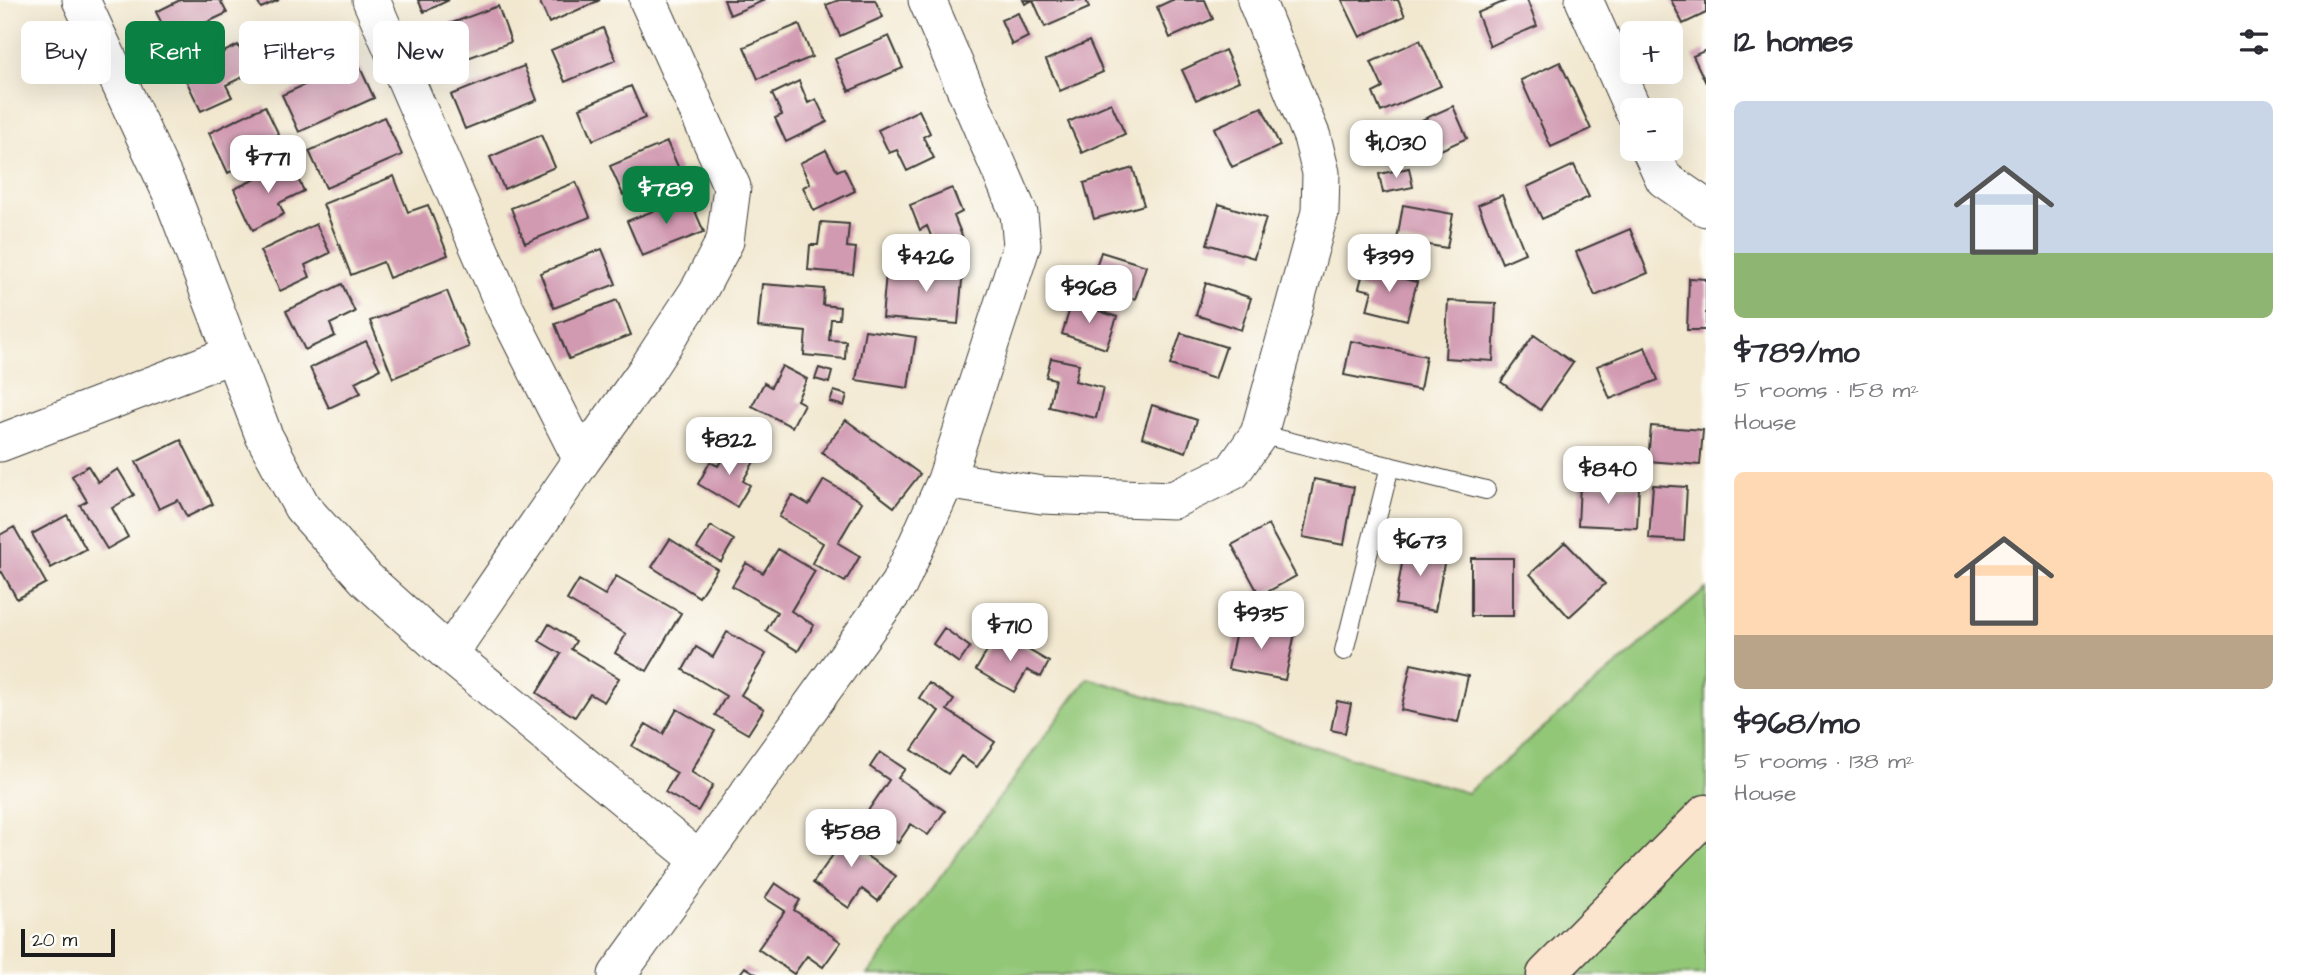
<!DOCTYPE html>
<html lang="en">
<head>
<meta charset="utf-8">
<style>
	body { margin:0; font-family:"Architects Daughter",sans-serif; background:#f2f2f3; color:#2b2b33; height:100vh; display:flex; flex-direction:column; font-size:26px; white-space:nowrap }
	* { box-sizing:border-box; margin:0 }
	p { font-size:23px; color:#7c7c81 }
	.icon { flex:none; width:38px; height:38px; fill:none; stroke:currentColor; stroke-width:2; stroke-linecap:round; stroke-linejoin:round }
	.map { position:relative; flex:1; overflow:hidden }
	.panel { display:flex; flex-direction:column; background:#fff; width:595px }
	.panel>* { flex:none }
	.guide { position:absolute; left:21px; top:21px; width:665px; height:63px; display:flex; gap:14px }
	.tools { position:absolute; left:1620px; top:21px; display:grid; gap:14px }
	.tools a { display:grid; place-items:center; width:63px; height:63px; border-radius:10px; background:#fff; box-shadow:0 7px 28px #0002; font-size:35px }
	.scale { position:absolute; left:21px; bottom:18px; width:94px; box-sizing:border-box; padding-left:7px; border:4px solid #1c1c1c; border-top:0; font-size:19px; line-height:24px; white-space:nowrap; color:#1c1c1c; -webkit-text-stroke:5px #fdfcf7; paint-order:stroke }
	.price { position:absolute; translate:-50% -60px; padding:0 16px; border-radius:14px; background:#fff; color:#222; font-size:23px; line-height:46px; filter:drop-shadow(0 2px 4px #0008) }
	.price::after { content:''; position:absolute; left:50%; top:42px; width:21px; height:16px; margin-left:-10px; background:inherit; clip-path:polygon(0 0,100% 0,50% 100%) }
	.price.current { background:#0b8043; color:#fff }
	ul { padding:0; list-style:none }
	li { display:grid; align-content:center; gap:14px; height:371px; padding:0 28px }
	li span { display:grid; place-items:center; height:217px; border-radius:10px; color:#555 }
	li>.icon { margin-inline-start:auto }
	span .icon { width:126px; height:126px; fill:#fffc; stroke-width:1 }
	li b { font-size:30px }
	h2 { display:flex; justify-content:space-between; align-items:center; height:84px; padding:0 28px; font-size:30px }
	.pill { padding:0 24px; border-radius:10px; background:#fff; box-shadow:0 7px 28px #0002; font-size:24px; line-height:63px }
	.pill.current { background:#0b8043; color:#fff }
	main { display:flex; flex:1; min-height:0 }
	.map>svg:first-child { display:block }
	.green { fill:#93c778; stroke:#58724a; stroke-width:2 }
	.building { fill:#d19ab1 }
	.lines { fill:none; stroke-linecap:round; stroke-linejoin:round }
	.service-casing { stroke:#3c3b37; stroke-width:20 }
	.minor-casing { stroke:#3c3b37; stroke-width:39 }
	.secondary-casing { stroke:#3c3b37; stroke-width:41 }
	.service { stroke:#fff; stroke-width:18 }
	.minor { stroke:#fff; stroke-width:37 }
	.secondary { stroke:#fce5cf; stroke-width:38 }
</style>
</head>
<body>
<main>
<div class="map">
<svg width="1706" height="975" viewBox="0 0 1706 975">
	<rect width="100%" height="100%" fill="#fdfcf7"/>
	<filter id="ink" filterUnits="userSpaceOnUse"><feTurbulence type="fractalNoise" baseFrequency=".0143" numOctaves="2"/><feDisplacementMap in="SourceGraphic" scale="14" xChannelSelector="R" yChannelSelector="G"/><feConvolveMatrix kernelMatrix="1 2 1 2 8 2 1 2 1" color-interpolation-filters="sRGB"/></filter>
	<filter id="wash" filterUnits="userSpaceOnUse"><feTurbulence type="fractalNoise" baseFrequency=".00686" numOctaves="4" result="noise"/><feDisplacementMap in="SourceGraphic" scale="28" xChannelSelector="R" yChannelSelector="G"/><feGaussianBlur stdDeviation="1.57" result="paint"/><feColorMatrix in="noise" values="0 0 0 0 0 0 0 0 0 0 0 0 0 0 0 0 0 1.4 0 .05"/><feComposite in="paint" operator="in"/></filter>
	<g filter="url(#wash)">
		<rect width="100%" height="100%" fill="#f2e8d0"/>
		<path class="green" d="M1706,589v386h-838l220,-297 379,115z"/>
		<g id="blocks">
			<path class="building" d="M180,0h40l7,13 -26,12 6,12 -31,14 -20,-39z
				M256,0h23l-18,8z
				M418,0h31l-25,12z
				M539,0h61l-51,23z
				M724,0h41l-35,15z
				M839,0h36l8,17 -43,19 -14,-31z
				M1023,0h63l3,8 -44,19 -12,-27 -8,4z
				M1172,0h33l8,19 -43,19 -13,-31z
				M1342,0h56l7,16 -45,21z
				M1508,0h19l10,26 -47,20 -13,-33z
				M1671,0h35v13l-23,11z
				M498,6l13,36 -62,23 -14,-36z
				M1018,13l10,24 -16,8 -11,-25z
				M799,24l13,33 -54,22 -14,-32z
				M603,28l13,32 -51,22 -14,-32z
				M889,36l14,32 -54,23 -14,-32z
				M1420,40l21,46 -60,26 -8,-19 10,-5 -12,-26z
				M1089,41l14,31 -43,19 -14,-31z
				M238,45l13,28 -25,12 6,12 -31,14 -19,-39z
				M1225,50l14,31 -43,19 -14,-30z
				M1706,50v33l-13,-27z
				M357,61l17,37 -75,34 -17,-37z
				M1560,62l31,67 -40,18 -30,-67z
				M524,66l13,34 -72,29 -14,-34z
				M799,81l9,22 8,-4 11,23 -41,20 -11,-24 7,-3 -10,-21z
				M631,86l14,32 -52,22 -13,-32z
				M1111,103l14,31 -43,19 -14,-31z
				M265,106l14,29 -26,12 6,12 -31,14 -19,-40z
				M1453,106l14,32 -46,21 -15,-32z
				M1262,107l18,39 -48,21 -18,-39z
				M919,110l11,23 -7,4 11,21 -27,13 -10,-21 -8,3 -11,-23z
				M384,117l18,38 -76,33 -17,-37z
				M541,135l14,32 -51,22 -14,-32z
				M667,142l13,29 -57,24 -13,-29z
				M826,150l11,21 7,-3 11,23 -41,20 -11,-24 7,-3 -10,-21z
				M290,163l14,28 -25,12 5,11 -31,16 -19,-41z
				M1574,165l15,32 -47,22 -15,-32z
				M1133,168l11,37 -50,14 -10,-36z
				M1409,168l4,19 -30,6 -4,-19z
				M394,176l14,36 20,-7 20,50 -59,23 -6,-16 -32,13 -28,-71z
				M576,182l14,35 -65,26 -14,-35z
				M952,188l10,24 -8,4 9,22 -27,10 -9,-22 -7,4 -10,-25z
				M1502,195l23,58 -23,10 -24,-58z
				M689,197l15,35 -62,24 -15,-35z
				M1219,204l47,14 -12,40 -47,-14z
				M1403,205l50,9 -6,34 -50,-8z
				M821,222l28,2 -2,23 9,1 -3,26 -45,-4 2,-25h8z
				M316,224l14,29 -25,12 5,12 -30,14 -20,-40z
				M1630,229l18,44 -53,23 -19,-44z
				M602,249l14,35 -62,24 -14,-35z
				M1101,252l45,14 -11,33 -45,-15z
				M933,256l31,3 -6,65 -76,-6 4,-45 45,4z
				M1364,269l53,13 -10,38 -40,-10 5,-19 -13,-3z
				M1689,278l17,1v51h-19z
				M1206,283l45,15 -10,32 -45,-15z
				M342,284l13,28 -25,12 5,12 -30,14 -19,-39z
				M762,284l62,5 -1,16 17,2 -1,12h-8l-2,21 17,1 -1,18 -41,-4 2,-23 -48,-5z
				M447,291l22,56 -76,31 -23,-57z
				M617,300l14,35 -62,24 -14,-35z
				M1448,301l48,2 -3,58 -48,-3z
				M1072,302l45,15 -11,32 -44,-15z
				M865,330l51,7 -8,51 -52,-8z
				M1181,333l45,14 -11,32 -45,-14z
				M1534,335l39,28 -33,47 -39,-28z
				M366,341l14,28 -25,13 6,11 -32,15 -19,-40z
				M1351,341l75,15 -6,34 -76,-15z
				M1645,347l13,33 -48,19 -13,-33z
				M1051,358l28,6 -4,17 28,7 -7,30 -47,-11 6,-28 -9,-2z
				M782,366l25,13 -10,21 7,4 -12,23 -40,-21 12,-23 7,4z
				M819,368l13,4 -3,11 -14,-4z
				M834,391l13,4 -3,11 -14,-4z
				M1152,405l45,15 -11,32 -44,-15z
				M846,420l74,54 -26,33 -72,-55z
				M1651,426l52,4 -3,35 -52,-4z
				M181,440l32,64 -26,13 -9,-17 -19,9 -23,-47z
				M730,446l25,14 -12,21 7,4 -13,22 -39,-23 12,-22 8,4z
				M88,466l10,16 20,-13 16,26 -22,13 16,29 -21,12 -27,-44 7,-4 -15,-25z
				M1314,479l40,8 -10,58 -41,-8z
				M824,480l38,22 -24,41 22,13 -15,26 -33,-19 11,-20 -44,-26 13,-22 17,10z
				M1580,484l59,3 -2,41 -59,-3z
				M1653,485l34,2 -3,54 -35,-2z
				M67,515l19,34 -35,19 -19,-34z
				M1268,525l28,51 -36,20 -28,-51z
				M711,526l23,14 -13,22 -24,-14z
				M14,527l32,56 -29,16 -15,-27 -2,1v-38z
				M670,539l47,30 -18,28 -47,-30z
				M1565,542l40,42 -36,33 -39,-43z
				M1405,546l41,7 -11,58 -40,-7z
				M778,549l37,22 -24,40 23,14 -16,26 -32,-20 11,-19 -45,-26 14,-23 17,10z
				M1471,558h42v58h-42z
				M616,576l65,37 -34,58 -32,-18 11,-19 -59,-34 12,-20 26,15z
				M1238,622l57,11 -10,47 -57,-11z
				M549,624l27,17 -5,8 48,29 -15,24 -14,-8 -15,23 -38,-24 24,-39 -22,-13z
				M944,628l26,19 -11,16 -26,-19z
				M727,632l39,22 -25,41 23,14 -16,25 -33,-19 11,-19 -43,-26 13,-23 17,10z
				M998,632l51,30 -8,15 -14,-7 -13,22 -38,-22z
				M1411,664l57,12 -10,46 -57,-12z
				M929,683l25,17 -7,10 48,32 -18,25 -16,-11 -13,18 -36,-24 27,-39 -20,-13z
				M1337,701l14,3 -6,29 -14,-3z
				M677,709l38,22 -24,41 22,13 -15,26 -33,-19 12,-19 -45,-27 14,-22 17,10z
				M880,752l25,17 -7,9 47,33 -17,24 -17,-11 -13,19 -35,-25 26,-38 -19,-13z
				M830,817l25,17 -6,10 47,32 -18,25 -16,-12 -13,19 -36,-25 27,-38 -20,-13z
				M775,883l25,17 -6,10 47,32 -18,25 -16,-11 -13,18 -36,-25 27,-38 -20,-13z
				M745,967l13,8h-19z"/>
		</g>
	</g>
	<g filter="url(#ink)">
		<use href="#blocks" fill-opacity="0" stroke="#3c3b37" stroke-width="2"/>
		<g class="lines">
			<defs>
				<path id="service" d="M1259,434l227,56
					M1344,651l46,-185"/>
				<path id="minor" d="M81,0l90,193 93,243 38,71 64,72 83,75 250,206
					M371,0l134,308 77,152
					M1584,0l49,110
					M1650,149l14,30 42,29
					M0,443l233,-89
					M946,480l96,15 131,5 60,-29 26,-37 61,-222 1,-39 -9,-36 -56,-137
					M449,654l133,-194 64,-89 53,-81 26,-49 7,-54 -84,-187
					M617,975l282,-391 47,-104 76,-235 -3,-31 -92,-214"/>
				<path id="secondary" d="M1546,975l160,-161"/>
			</defs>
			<use href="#service" class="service-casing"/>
			<use href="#minor" class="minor-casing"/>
			<use href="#secondary" class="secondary-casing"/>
			<use href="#service" class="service"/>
			<use href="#minor" class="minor"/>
			<use href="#secondary" class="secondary"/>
		</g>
	</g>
</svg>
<div class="tools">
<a>+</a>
<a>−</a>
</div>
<div class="scale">20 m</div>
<b class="price" style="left:1396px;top:180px">$1,030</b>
<b class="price" style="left:268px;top:195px">$771</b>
<b class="price current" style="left:666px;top:226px">$789</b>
<b class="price" style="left:926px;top:294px">$426</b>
<b class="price" style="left:1389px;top:294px">$399</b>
<b class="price" style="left:1089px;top:325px">$968</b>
<b class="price" style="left:729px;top:477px">$822</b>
<b class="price" style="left:1608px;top:506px">$840</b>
<b class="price" style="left:1420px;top:578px">$673</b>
<b class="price" style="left:1261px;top:651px">$935</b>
<b class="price" style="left:1010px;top:663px">$710</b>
<b class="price" style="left:851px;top:869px">$588</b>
<div class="guide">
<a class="pill">Buy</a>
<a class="pill current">Rent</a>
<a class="pill">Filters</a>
<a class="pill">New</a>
</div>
</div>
<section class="panel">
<h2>12 homes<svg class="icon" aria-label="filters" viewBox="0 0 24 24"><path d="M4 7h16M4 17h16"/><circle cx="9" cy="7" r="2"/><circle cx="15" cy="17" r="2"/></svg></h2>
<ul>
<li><span style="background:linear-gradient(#c9d6e8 70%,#8fb573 0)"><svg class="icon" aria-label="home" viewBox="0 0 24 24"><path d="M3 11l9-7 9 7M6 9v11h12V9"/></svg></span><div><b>$789/mo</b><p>5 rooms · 158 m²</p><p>House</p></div></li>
<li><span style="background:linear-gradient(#ffd9b3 75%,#b9a48a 0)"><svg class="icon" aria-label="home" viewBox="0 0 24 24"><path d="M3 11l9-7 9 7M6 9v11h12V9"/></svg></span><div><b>$968/mo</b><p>5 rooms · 138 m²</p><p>House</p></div></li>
</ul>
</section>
</main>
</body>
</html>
